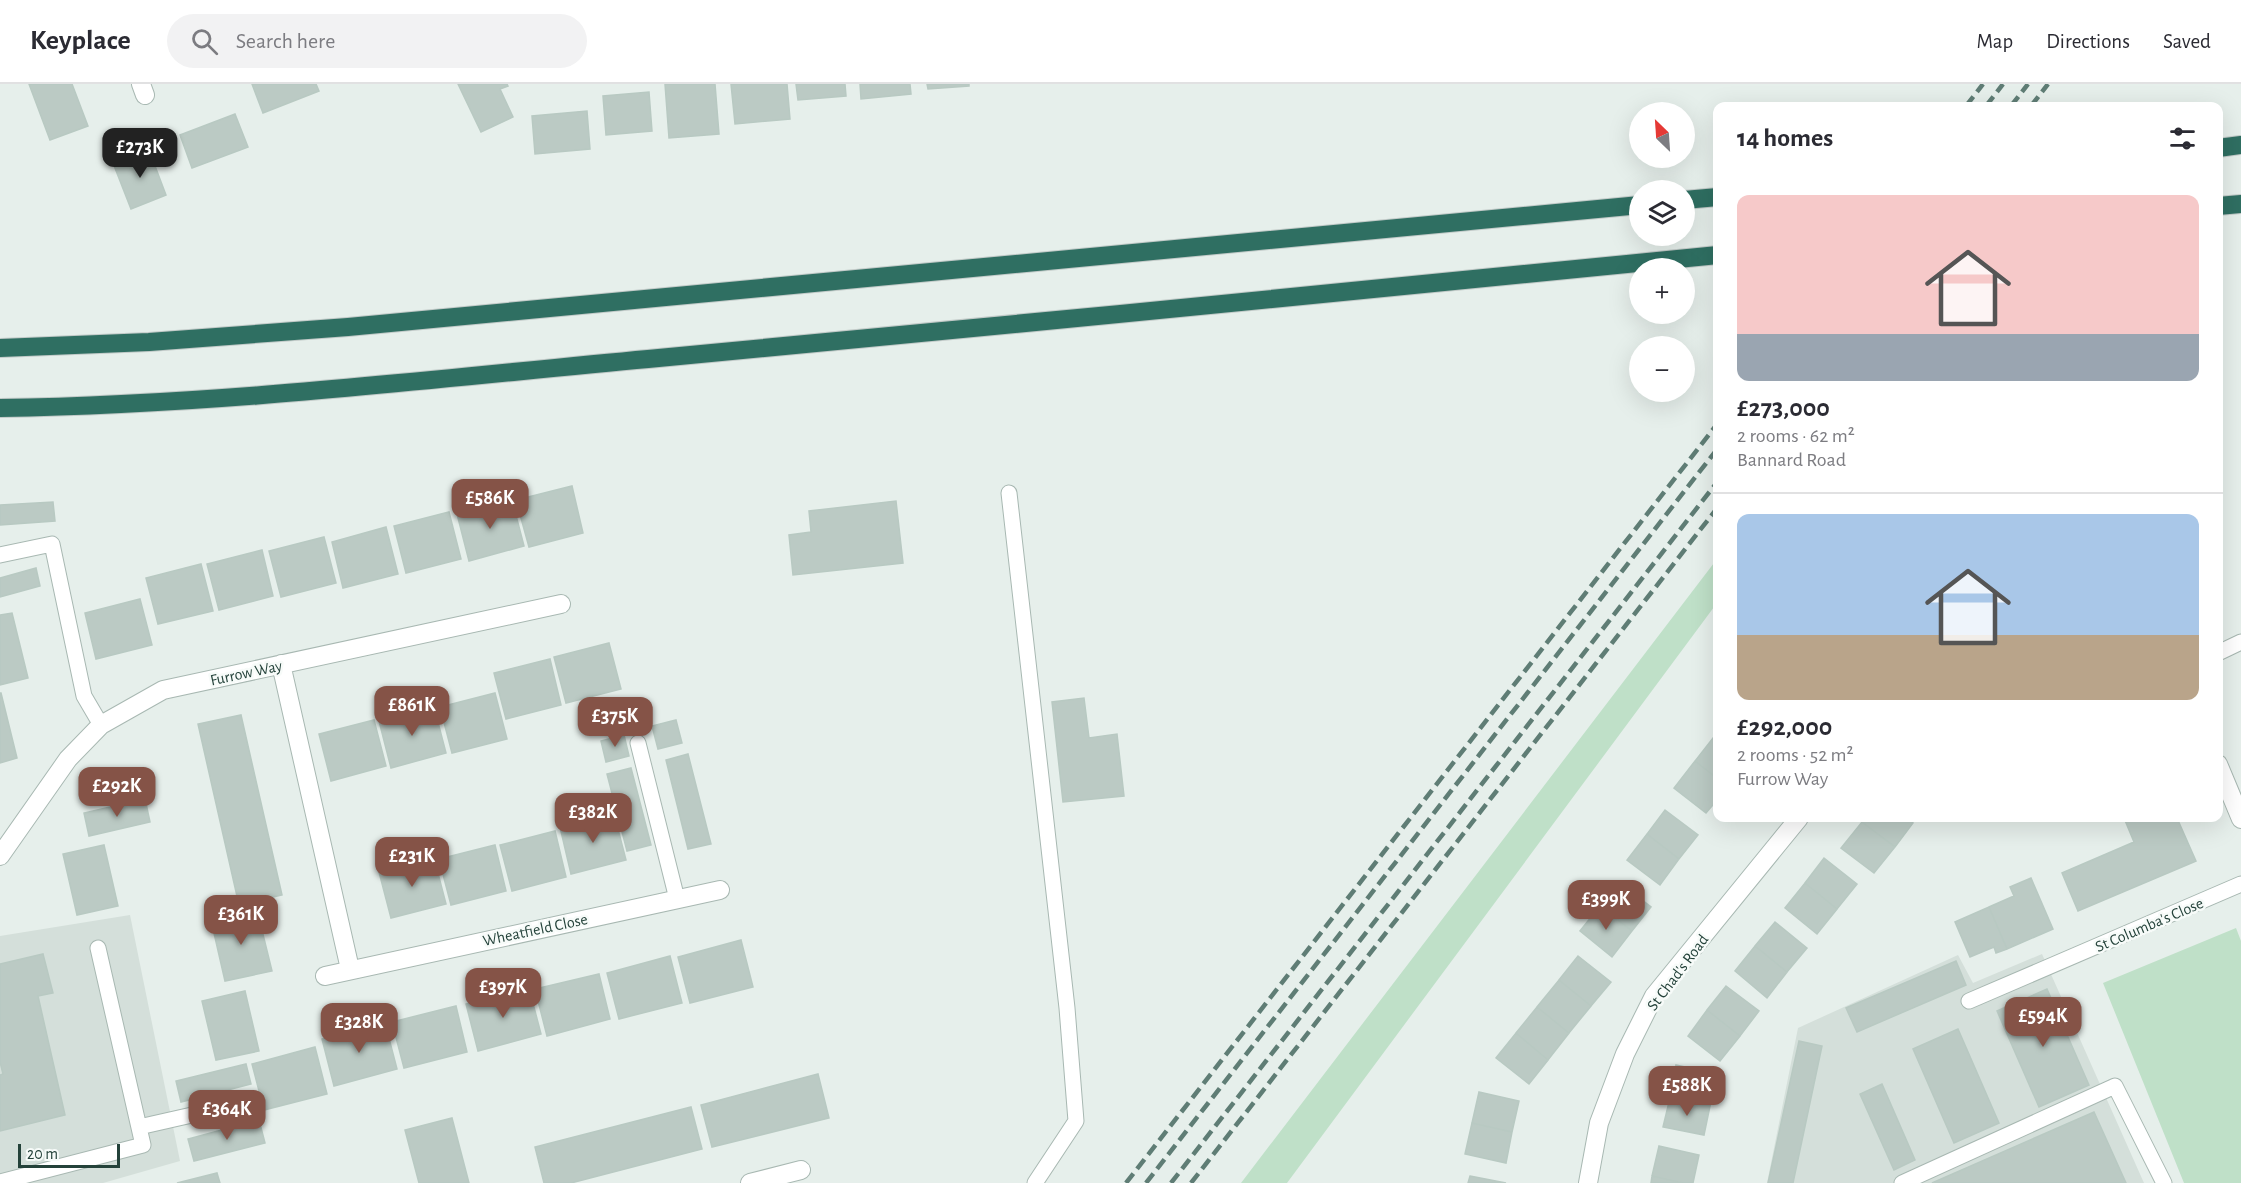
<!DOCTYPE html>
<html lang="en">
<head>
<meta charset="utf-8">
<style>
	body { margin:0; font-family:"Alegreya Sans",sans-serif; background:#f2f2f3; color:#2b2b33; height:100vh; display:flex; flex-direction:column; font-size:22px; white-space:nowrap }
	* { box-sizing:border-box; margin:0 }
	p { font-size:20px; color:#7c7c81 }
	.icon { flex:none; width:33px; height:33px; fill:none; stroke:currentColor; stroke-width:2; stroke-linecap:round; stroke-linejoin:round }
	.map { position:relative; flex:1; overflow:hidden }
	.side { position:absolute; left:1713px; top:18px; width:510px; height:720px; display:flex; flex-direction:column; background:#fff; border-radius:12px; box-shadow:0 6px 24px #0002 }
	.side>* { flex:none }
	.needle { width:39px; rotate:335deg }
	.tools { position:absolute; left:1629px; top:18px; display:grid; gap:12px }
	.tools a { display:grid; place-items:center; width:66px; height:66px; border-radius:50%; background:#fff; box-shadow:0 6px 24px #0002; font-size:30px }
	.scale { position:absolute; left:18px; bottom:15px; width:102px; box-sizing:border-box; padding-left:6px; border:3px solid #24423a; border-top:0; font-size:16px; line-height:21px; white-space:nowrap; color:#24423a; -webkit-text-stroke:4px #f7fbf9; paint-order:stroke }
	.price { position:absolute; translate:-50% -51px; padding:0 14px; border-radius:12px; background:#855347; color:#fff; font-size:20px; line-height:39px; filter:drop-shadow(0 2px 3px #0008) }
	.price::after { content:''; position:absolute; left:50%; top:36px; width:18px; height:14px; margin-left:-9px; background:inherit; clip-path:polygon(0 0,100% 0,50% 100%) }
	.price.active { background:#222; color:#fff }
	ul { padding:0; list-style:none }
	li { display:grid; align-content:center; gap:12px; height:318px; padding:0 24px }
	li+li { border-top:2px solid #e1e1e2 }
	li span { display:grid; place-items:center; height:186px; border-radius:12px; color:#555 }
	li>.icon { margin-inline-start:auto }
	span .icon { width:108px; height:108px; fill:#fffc; stroke-width:1 }
	li b { font-size:26px }
	h2 { display:flex; justify-content:space-between; align-items:center; height:72px; padding:0 24px; font-size:26px }
	header { display:flex; align-items:center; gap:36px; box-sizing:border-box; height:84px; padding:0 30px; background:#fff; border-bottom:2px solid #e1e1e2 }
	header strong { font-size:28px }
	nav { display:flex; gap:33px; margin-inline-start:auto; font-size:21px }
	.search { width:420px; height:54px; background:#f2f2f3; display:flex; align-items:center; gap:15px; box-sizing:border-box; padding:0 21px; border-radius:33px; color:#7c7c81; font-size:22px }
	.map>svg:first-child { display:block }
	.built { fill:#d4dfda }
	.green { fill:#bfe0c8 }
	.building { fill:#bbcac4; stroke:#b8c9c2; stroke-width:1.5 }
	.lines { fill:none; stroke-linecap:round; stroke-linejoin:round }
	.lane-casing { stroke:#a8b8b2; stroke-width:17 }
	.street-casing { stroke:#a8b8b2; stroke-width:20 }
	.highway-casing { stroke:#c2cac8; stroke-width:20 }
	.lane { stroke:#fff; stroke-width:15 }
	.street { stroke:#fff; stroke-width:18 }
	.highway { stroke:#2f6f62; stroke-width:18 }
	.rail { stroke:#5f7d75; stroke-width:4.5; stroke-dasharray:12 6; stroke-linecap:butt }
	.labels { text-anchor:middle; stroke-width:5; stroke-linejoin:round; paint-order:stroke }
	.street-label { font-size:16px; fill:#24423a; stroke:#f7fbf9 }
</style>
</head>
<body>
<header>
<strong>Keyplace</strong>
<div class="search"><svg class="icon" aria-label="search" viewBox="0 0 24 24"><circle cx="10" cy="10" r="6"/><path d="M15 15l6 6"/></svg>Search here</div>
<nav><a>Map</a><a>Directions</a><a>Saved</a></nav>
</header>
<div class="map">
<svg width="2241" height="1099" viewBox="0 0 2241 1099">
	<rect width="100%" height="100%" fill="#e6efeb"/>
	<path class="built" d="M130,831l50,246 -77,22h-103v-247z
		M2042,870l102,229h-377l31,-155 160,-73 15,28z"/>
	<path class="green" d="M1717,475v44l-430,580h-46z
		M2236,844l5,13v242h-57l-81,-200z"/>
	<path class="building" d="M29,0h43l16,42 -38,14z
		M252,0h64l3,7 -56,22z
		M458,0h49l1,2 -8,3 13,28 -32,15z
		M665,0h50l4,50 -50,4z
		M731,0h56l3,35 -55,5z
		M796,0h49l1,12 -48,4z
		M860,0h50l1,10 -50,5z
		M927,0h42v2l-41,3z
		M649,8l3,39 -46,4 -3,-39z
		M587,27l3,38 -55,5 -3,-38z
		M235,30l13,33 -56,21 -12,-33z
		M149,66l17,45 -35,14 -18,-46z
		M572,402l11,47 -54,14 -13,-47z
		M512,416l12,46 -55,15 -12,-47z
		M896,417l7,62 -110,12 -4,-40 22,-3 -2,-21z
		M53,418l2,19 -55,4v-20z
		M449,428l12,47 -55,14 -12,-47z
		M386,443l12,47 -55,14 -11,-46z
		M324,453l12,46 -55,14 -12,-46z
		M262,466l11,46 -54,14 -12,-46z
		M201,480l12,47 -55,13 -12,-46z
		M36,484l4,18 -40,11v-19z
		M140,515l12,46 -56,14 -11,-46z
		M12,529l16,65 -28,7v-70z
		M609,559l12,46 -55,14 -12,-46z
		M550,575l11,46 -55,14 -12,-46z
		M1,609l16,65 -17,5v-70z
		M495,609l12,46 -55,14 -12,-46z
		M1084,614l5,40 28,-4 7,62 -61,6 -11,-100z
		M434,623l12,46 -55,15 -12,-47z
		M241,631l41,180 -43,10 -41,-181z
		M374,636l12,46 -55,15 -12,-47z
		M676,636l6,23 -24,6 -6,-23z
		M624,651l5,21 -23,6 -5,-21z
		M1713,654l5,4v37l-23,-18z
		M688,670l23,90 -23,5 -22,-89z
		M1695,677l23,18v20l-12,14 -32,-25z
		M631,684l20,77 -24,6 -20,-77z
		M145,715l5,23 -61,14 -5,-23z
		M1665,726l33,25 -19,24 -32,-25z
		M614,730l12,46 -55,14 -11,-47z
		M1865,734h41l7,5 -18,24 -33,-25z
		M2124,734h53l19,43 -118,50 -16,-38 72,-31z
		M1862,738l33,25 -21,26 -33,-25z
		M555,747l11,46 -54,14 -12,-46z
		M1647,750l32,25 -19,26 -33,-25z
		M104,761l14,61 -41,9 -14,-61z
		M495,761l11,46 -55,14 -12,-46z
		M434,774l12,46 -55,14 -12,-46z
		M1824,774l33,26 -20,25 -32,-26z
		M2031,794l22,51 -46,20 -18,-42 25,-11 -4,-9z
		M1619,798l32,25 -19,24 -32,-25z
		M1805,799l32,26 -20,25 -32,-26z
		M1600,822l32,25 -20,26 -32,-26z
		M1989,823l18,42 -11,4 -2,-6 -24,10 -15,-35z
		M257,826l15,61 -47,10 -14,-61z
		M1775,838l32,26 -20,24 -32,-26z
		M741,856l12,47 -63,16 -12,-46z
		M1755,862l32,26 -20,26 -32,-27z
		M43,870l10,39 -15,3 27,119 -65,16v-56l3,-1 -3,-12v-98z
		M670,872l12,47 -63,16 -12,-46z
		M1578,872l33,26 -20,24 -32,-26z
		M1956,877l10,24 -109,47 -11,-24z
		M599,890l11,45 -63,17 -12,-47z
		M1559,896l32,26 -22,27 -32,-26z
		M1726,902l33,25 -19,25 -33,-26z
		M529,904l12,46 -63,17 -12,-47z
		M2047,905l42,96 -50,22 -42,-96z
		M245,907l14,60 -43,9 -14,-59z
		M456,922l11,46 -63,16 -12,-46z
		M1537,923l32,26 -21,27 -32,-27z
		M1707,926l33,26 -20,25 -32,-25z
		M385,939l12,46 -63,17 -12,-47z
		M1958,945l41,94 -45,20 -41,-94z
		M1516,949l32,27 -19,24 -33,-26z
		M1799,957l23,5 -29,137h-25z
		M315,963l12,47 -63,16 -12,-46z
		M246,980l5,20 -70,18 -5,-21z
		M1676,981l41,9 -7,32 -40,-8z
		M818,990l11,44 -117,29 -11,-42z
		M1882,1000l33,76 -21,10 -34,-76z
		M1479,1008l40,9 -7,31 -40,-9z
		M1670,1014l40,8 -6,29 -41,-8z
		M691,1023l11,42 -131,34h-27l-9,-36z
		M2094,1028l32,71h-194z
		M452,1034l17,65h-50l-14,-53z
		M259,1036l6,23 -71,18 -6,-22z
		M1472,1039l40,9 -6,31 -41,-9z
		M1659,1062l40,9 -6,28h-10l-31,-7z
		M217,1089l3,10h-43z
		M1470,1092l36,7h-38z
		M1652,1092l31,7h-32z"/>
	<g class="lines">
		<defs>
			<path id="lane" d="M1009,409l58,515 9,113 -41,62
				M0,471l52,-11 32,152 17,29
				M2218,569l23,-11
				M638,659l39,156
				M1969,917l272,-117
				M139,1043l97,-22
				M0,1098l143,-37 -45,-197
				M1902,1099l213,-97 49,97"/>
			<path id="street" d="M141,0l4,11
				M281,580l69,305
				M2218,680l23,55
				M0,772l68,-97 33,-34 62,-35 398,-86
				M325,892l395,-86
				M750,1099l51,-13
				M1588,1099l11,-60 26,-69 29,-58 145,-178"/>
			<path id="highway" d="M2218,64l23,-3
				M1684,116l34,-3
				M2218,122l23,-2
				M0,264l149,-6 199,-15 1292,-122
				M0,324c217,-3 432,-29 648,-49 357,-33 713,-69 1070,-104"/>
		</defs>
		<use href="#lane" class="lane-casing"/>
		<use href="#street" class="street-casing"/>
		<use href="#highway" class="highway-casing"/>
		<use href="#lane" class="lane"/>
		<use href="#street" class="street"/>
		<use href="#highway" class="highway"/>
		<path class="rail" d="M1966,22l17,-22
			M1986,22l17,-22
			M2011,22l17,-22
			M2031,22l17,-22
			M1126,1099l592,-760
			M1146,1099l572,-735
			M1171,1099l547,-702
			M1191,1099l527,-676"/>
	</g>
	<g class="labels">
		<g class="street-label">
			<text transform="translate(246 588) rotate(-12)" y="6">Furrow Way</text>
			<text transform="translate(2149 840) rotate(-23)" y="6">St Columba's Close</text>
			<text transform="translate(535 845) rotate(-12)" y="6">Wheatfield Close</text>
			<text transform="translate(1677 888) rotate(-53)" y="6">St Chad's Road</text>
		</g>
	</g>
</svg>
<div class="tools">
<a><svg class="needle" viewBox="-14 -14 28 28"><path d="M0-13l5 13h-10z" fill="#e53935"/><path d="M0 13l5-13h-10z" fill="#7c7c81"/></svg></a>
<a><svg class="icon" aria-label="layers" viewBox="0 0 24 24"><path d="M12 4l9 5-9 5-9-5zM3 14l9 5 9-5"/></svg></a>
<a>+</a>
<a>−</a>
</div>
<div class="scale">20 m</div>
<b class="price active" style="left:140px;top:95px">£273K</b>
<b class="price" style="left:490px;top:446px">£586K</b>
<b class="price" style="left:412px;top:653px">£861K</b>
<b class="price" style="left:615px;top:664px">£375K</b>
<b class="price" style="left:117px;top:734px">£292K</b>
<b class="price" style="left:593px;top:760px">£382K</b>
<b class="price" style="left:412px;top:804px">£231K</b>
<b class="price" style="left:1606px;top:847px">£399K</b>
<b class="price" style="left:241px;top:862px">£361K</b>
<b class="price" style="left:503px;top:935px">£397K</b>
<b class="price" style="left:2043px;top:964px">£594K</b>
<b class="price" style="left:359px;top:970px">£328K</b>
<b class="price" style="left:1687px;top:1033px">£588K</b>
<b class="price" style="left:227px;top:1057px">£364K</b>
<section class="side">
<h2>14 homes<svg class="icon" aria-label="filters" viewBox="0 0 24 24"><path d="M4 7h16M4 17h16"/><circle cx="9" cy="7" r="2"/><circle cx="15" cy="17" r="2"/></svg></h2>
<ul>
<li><span style="background:linear-gradient(#f6c9c9 75%,#9aa5b1 0)"><svg class="icon" aria-label="home" viewBox="0 0 24 24"><path d="M3 11l9-7 9 7M6 9v11h12V9"/></svg></span><div><b>£273,000</b><p>2 rooms · 62 m²</p><p>Bannard Road</p></div></li>
<li><span style="background:linear-gradient(#a9c7e8 65%,#b9a48a 0)"><svg class="icon" aria-label="home" viewBox="0 0 24 24"><path d="M3 11l9-7 9 7M6 9v11h12V9"/></svg></span><div><b>£292,000</b><p>2 rooms · 52 m²</p><p>Furrow Way</p></div></li>
</ul>
</section>
</div>
</body>
</html>
